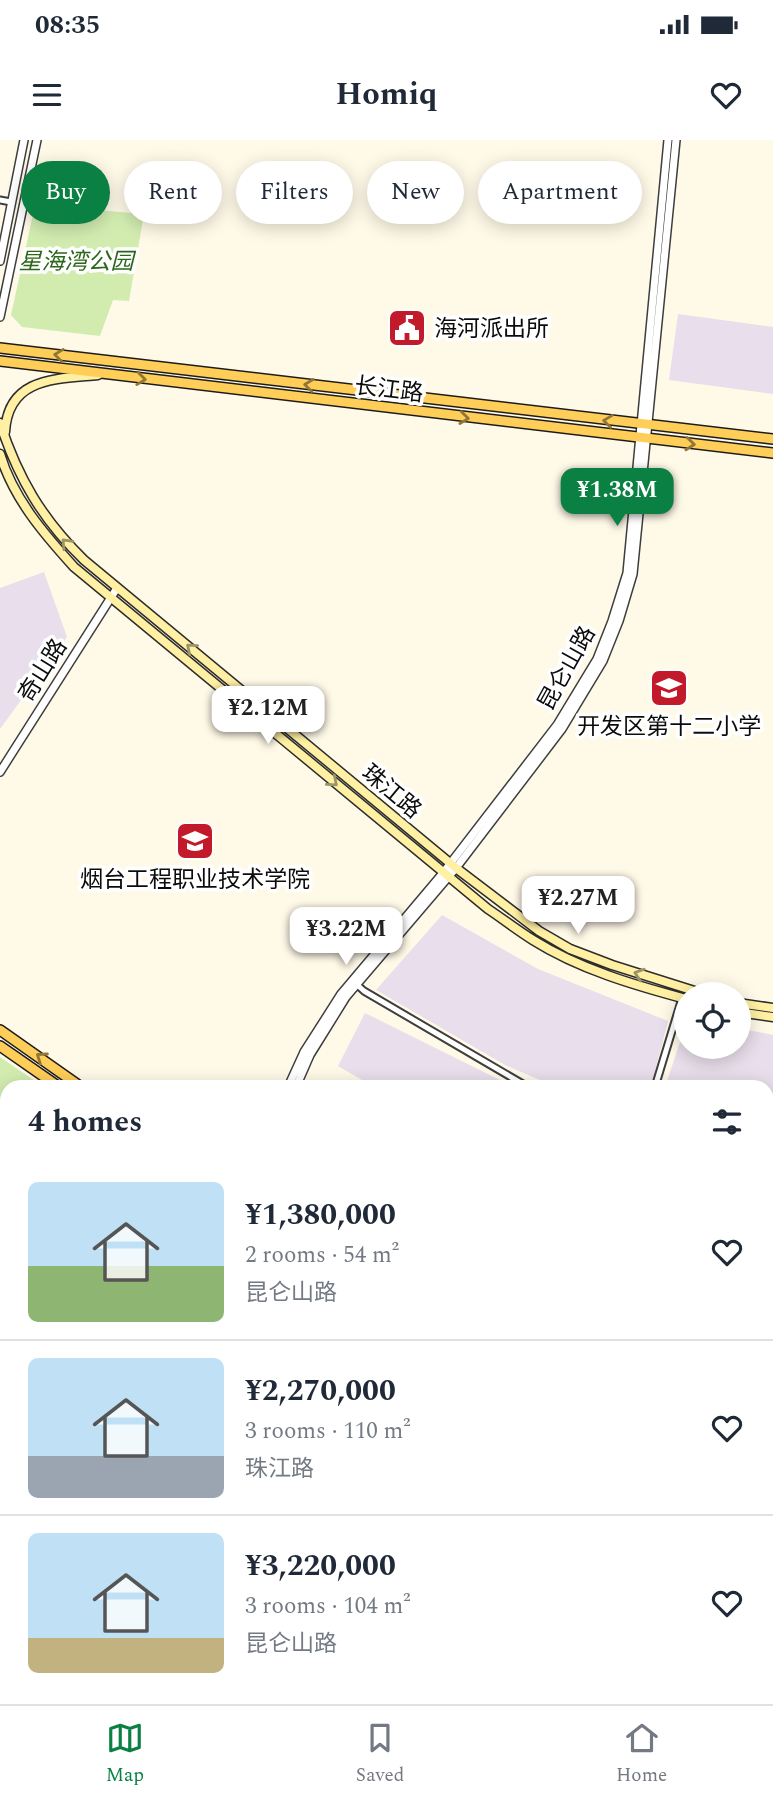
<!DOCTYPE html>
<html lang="en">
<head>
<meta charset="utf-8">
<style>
	body { margin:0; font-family:Spectral,"Noto Sans SC",serif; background:#f6f6f7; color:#1f2937; height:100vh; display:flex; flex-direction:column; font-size:26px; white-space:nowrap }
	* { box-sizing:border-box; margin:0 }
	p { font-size:23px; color:#747a83 }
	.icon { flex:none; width:38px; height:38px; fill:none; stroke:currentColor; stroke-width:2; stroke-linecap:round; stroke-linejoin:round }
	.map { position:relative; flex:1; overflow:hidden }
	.panel { position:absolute; left:0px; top:940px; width:774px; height:625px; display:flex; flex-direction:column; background:#fff; border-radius:21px 21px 0 0; box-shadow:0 4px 18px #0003 }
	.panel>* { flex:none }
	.hud { position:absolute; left:21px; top:21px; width:732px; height:63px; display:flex; gap:14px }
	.buttons { position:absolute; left:674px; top:842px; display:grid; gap:14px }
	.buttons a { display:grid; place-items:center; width:77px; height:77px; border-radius:50%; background:#fff; box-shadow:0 4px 18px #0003; font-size:35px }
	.price { position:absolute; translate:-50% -60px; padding:0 16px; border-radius:14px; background:#fff; color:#222; font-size:23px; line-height:46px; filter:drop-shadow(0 2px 4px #0008) }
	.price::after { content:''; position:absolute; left:50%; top:42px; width:21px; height:16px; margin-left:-10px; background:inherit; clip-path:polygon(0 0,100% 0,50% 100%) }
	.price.on { background:#0b8043; color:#fff }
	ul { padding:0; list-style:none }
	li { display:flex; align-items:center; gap:21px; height:175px; padding:0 28px }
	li+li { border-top:2px solid #e0e1e3 }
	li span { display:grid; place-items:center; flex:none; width:196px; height:140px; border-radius:10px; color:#555 }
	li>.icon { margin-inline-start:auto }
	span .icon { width:84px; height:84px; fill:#fffc; stroke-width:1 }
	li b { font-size:30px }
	h2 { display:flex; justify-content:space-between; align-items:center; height:84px; padding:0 28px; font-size:30px }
	.pill { padding:0 24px; border-radius:32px; background:#fff; box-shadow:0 4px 18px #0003; font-size:24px; line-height:63px }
	.pill.on { background:#0b8043; color:#fff }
	.status { display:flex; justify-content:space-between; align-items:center; height:49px; padding:0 35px; background:#fff; direction:ltr }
	.status svg { height:19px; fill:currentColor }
	header { display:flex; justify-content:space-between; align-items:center; height:91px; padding:0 28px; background:#fff; font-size:32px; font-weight:700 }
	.tabs { display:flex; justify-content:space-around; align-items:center; height:98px; border-top:2px solid #e0e1e3; background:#fff; font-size:19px; color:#747a83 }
	.tabs a { display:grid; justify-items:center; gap:4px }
	.tabs .on { color:#0b8043 }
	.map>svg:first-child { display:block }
	.industrial { fill:#e9deeb }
	.green { fill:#d2ecb0 }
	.pitch { fill:#e4f2c2 }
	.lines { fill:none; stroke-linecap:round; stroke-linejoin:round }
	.minor-casing { stroke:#3e3e3e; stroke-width:9 }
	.tertiary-casing { stroke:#3e3e3e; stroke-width:10 }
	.secondary-casing { stroke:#2d2d2d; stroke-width:11 }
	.primary-casing { stroke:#1c1c1c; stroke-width:12 }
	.minor { stroke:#fff; stroke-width:5 }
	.tertiary { stroke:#fff; stroke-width:7 }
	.secondary { stroke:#fff0a3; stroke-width:8 }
	.primary { stroke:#ffce58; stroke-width:9 }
	.oneway { stroke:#917635 }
	.oneway2 { stroke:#9d9466 }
	.labels { text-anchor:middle; stroke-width:7; stroke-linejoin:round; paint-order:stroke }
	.park-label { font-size:23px; font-style:italic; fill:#2c6618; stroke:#fff }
	.poi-label { font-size:23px; fill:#0b0b0b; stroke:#fff }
	.street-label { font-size:23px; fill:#0b0b0b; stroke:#fff }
</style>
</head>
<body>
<div class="status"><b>08:35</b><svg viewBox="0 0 49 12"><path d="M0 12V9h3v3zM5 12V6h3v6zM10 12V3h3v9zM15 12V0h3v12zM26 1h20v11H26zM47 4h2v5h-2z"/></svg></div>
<header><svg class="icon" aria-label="menu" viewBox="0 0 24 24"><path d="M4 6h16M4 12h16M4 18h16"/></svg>Homiq<svg class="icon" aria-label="heart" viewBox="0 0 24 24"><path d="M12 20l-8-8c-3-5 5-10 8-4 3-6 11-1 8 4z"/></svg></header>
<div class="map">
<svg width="773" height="1564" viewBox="0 0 773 1564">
	<rect width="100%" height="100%" fill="#fff9e8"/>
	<path class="industrial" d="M678,174l95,13v67l-104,-14z
		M44,432l23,65 -67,92v-141z
		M442,775l96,54 130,52 -17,66h-95l-51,-22 -129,-75z
		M365,873l149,74h-140l-36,-21z
		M686,884v22h52l1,-18 34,7v358l-4,29h-3v-335h-101z"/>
	<path class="green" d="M35,65l109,9 -15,87 -16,-1 -13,36 -78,-9 -11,-12z
		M0,917l44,30h-37v77l-7,-2z"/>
	<path class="pitch" d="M683,1558h60v6h-60z"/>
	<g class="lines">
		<defs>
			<path id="minor" d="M0,60l11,2
				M354,842l10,9 164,96
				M655,947l27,-89
				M766,1015l7,1"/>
			<path id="tertiary" d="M0,121l24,-121
				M0,177l37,-177
				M0,632l117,-184
				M288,947l16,-35 37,-58 102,-121 114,-148 40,-66 15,-38 15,-48 41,-433
				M296,947l14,-32 36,-58 110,-129 106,-139 41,-68 16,-40 14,-47 43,-434
				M0,1300l7,-7
				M0,1316l7,-7
				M596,1558v6"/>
			<path id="secondary" d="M0,283c18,55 42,96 84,137l372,308 83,63 31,18 42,16 92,29
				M5,292c3,-55 51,-53 93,-57
				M0,314c13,44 44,80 74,113l414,342c15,10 29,21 45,31 46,29 101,45 153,59
				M738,863l35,5
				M738,872l35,5"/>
			<path id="primary" d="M0,208l773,91
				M0,221l773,92
				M0,890l81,57
				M0,906l59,41
				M766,1295l7,1
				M766,1311l7,1"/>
		</defs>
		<use href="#minor" class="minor-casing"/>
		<use href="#tertiary" class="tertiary-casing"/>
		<use href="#secondary" class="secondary-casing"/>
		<use href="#primary" class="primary-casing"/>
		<use href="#minor" class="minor"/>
		<use href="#tertiary" class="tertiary"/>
		<use href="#secondary" class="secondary"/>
		<use href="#primary" class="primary"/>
	</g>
	<defs><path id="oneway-chevron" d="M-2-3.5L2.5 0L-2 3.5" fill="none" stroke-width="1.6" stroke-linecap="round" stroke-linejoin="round" transform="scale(1.75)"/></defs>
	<g class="oneway">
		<use href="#oneway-chevron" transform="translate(59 215) rotate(-173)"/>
		<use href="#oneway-chevron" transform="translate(141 239) rotate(7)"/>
		<use href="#oneway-chevron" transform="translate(309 245) rotate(-173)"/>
		<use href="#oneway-chevron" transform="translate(464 278) rotate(7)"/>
		<use href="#oneway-chevron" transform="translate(608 281) rotate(-173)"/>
		<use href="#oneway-chevron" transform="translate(690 304) rotate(6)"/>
		<use href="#oneway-chevron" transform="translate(41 917) rotate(-145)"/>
	</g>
	<g class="oneway2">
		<use href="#oneway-chevron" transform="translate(66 403) rotate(-133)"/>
		<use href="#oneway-chevron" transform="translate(191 508) rotate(-140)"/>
		<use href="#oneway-chevron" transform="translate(333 642) rotate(40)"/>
		<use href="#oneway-chevron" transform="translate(639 834) rotate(-162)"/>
	</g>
	<defs>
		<symbol id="civic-square" viewBox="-11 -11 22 22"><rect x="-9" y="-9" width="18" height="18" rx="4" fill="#c31a2b" stroke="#fff"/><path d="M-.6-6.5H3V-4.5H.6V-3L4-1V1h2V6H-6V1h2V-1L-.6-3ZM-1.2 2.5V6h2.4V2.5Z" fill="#fff"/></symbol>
		<symbol id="school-square" viewBox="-11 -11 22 22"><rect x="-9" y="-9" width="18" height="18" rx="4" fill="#c31a2b" stroke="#fff"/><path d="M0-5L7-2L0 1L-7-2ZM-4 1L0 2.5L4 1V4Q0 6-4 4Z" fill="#fff"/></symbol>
	</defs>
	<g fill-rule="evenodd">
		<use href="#civic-square" x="385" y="166" width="44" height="44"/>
		<use href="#school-square" x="647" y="526" width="44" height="44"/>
		<use href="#school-square" x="173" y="679" width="44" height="44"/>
	</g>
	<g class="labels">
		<g class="park-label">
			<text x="76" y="129">星海湾公园</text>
		</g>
		<g class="poi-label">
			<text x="434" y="196" text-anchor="start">海河派出所</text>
			<text x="669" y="594">开发区第十二小学</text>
			<text x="195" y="747">烟台工程职业技术学院</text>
		</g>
		<g class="street-label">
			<text transform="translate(389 249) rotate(7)" y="8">长江路</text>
			<text transform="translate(566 528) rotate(-61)" y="8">昆仑山路</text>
			<text transform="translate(42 530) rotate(-58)" y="8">奇山路</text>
			<text transform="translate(392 651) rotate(40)" y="8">珠江路</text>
		</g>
	</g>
</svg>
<div class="buttons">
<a><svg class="icon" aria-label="locate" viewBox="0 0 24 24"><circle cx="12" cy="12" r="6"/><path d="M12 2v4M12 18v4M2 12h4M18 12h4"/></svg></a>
</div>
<b class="price on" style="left:617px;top:388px">¥1.38M</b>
<b class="price" style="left:268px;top:606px">¥2.12M</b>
<b class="price" style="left:578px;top:796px">¥2.27M</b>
<b class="price" style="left:346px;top:827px">¥3.22M</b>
<div class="hud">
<a class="pill on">Buy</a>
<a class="pill">Rent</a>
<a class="pill">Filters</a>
<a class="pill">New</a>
<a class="pill">Apartment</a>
</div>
<section class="panel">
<h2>4 homes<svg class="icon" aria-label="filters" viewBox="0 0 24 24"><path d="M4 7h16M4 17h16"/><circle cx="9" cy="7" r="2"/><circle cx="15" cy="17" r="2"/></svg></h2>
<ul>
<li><span style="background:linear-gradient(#bfe0f5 60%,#8fb573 0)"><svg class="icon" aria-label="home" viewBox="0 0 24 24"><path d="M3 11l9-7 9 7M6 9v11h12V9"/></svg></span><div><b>¥1,380,000</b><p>2 rooms · 54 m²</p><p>昆仑山路</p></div><svg class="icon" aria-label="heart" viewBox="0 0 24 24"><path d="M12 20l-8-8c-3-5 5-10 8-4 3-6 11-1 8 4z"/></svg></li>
<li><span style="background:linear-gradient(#bfe0f5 70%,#9aa5b1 0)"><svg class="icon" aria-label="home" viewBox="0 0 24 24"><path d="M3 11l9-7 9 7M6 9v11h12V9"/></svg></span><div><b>¥2,270,000</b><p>3 rooms · 110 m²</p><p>珠江路</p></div><svg class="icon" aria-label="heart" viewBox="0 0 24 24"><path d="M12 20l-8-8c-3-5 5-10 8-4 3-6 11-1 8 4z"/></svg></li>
<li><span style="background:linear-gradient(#bfe0f5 75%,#c2b280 0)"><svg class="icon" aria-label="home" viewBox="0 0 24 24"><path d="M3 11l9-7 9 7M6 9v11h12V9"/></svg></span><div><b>¥3,220,000</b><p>3 rooms · 104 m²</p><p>昆仑山路</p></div><svg class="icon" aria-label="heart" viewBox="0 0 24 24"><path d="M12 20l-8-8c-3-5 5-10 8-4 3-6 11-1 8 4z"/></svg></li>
</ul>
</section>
</div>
<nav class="tabs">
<a class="on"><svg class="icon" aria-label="map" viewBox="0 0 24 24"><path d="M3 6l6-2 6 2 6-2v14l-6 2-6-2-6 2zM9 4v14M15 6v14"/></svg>Map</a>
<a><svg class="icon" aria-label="saved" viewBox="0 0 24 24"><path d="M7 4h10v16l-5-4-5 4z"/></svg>Saved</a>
<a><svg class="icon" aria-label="home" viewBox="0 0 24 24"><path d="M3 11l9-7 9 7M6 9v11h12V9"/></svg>Home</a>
</nav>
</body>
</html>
